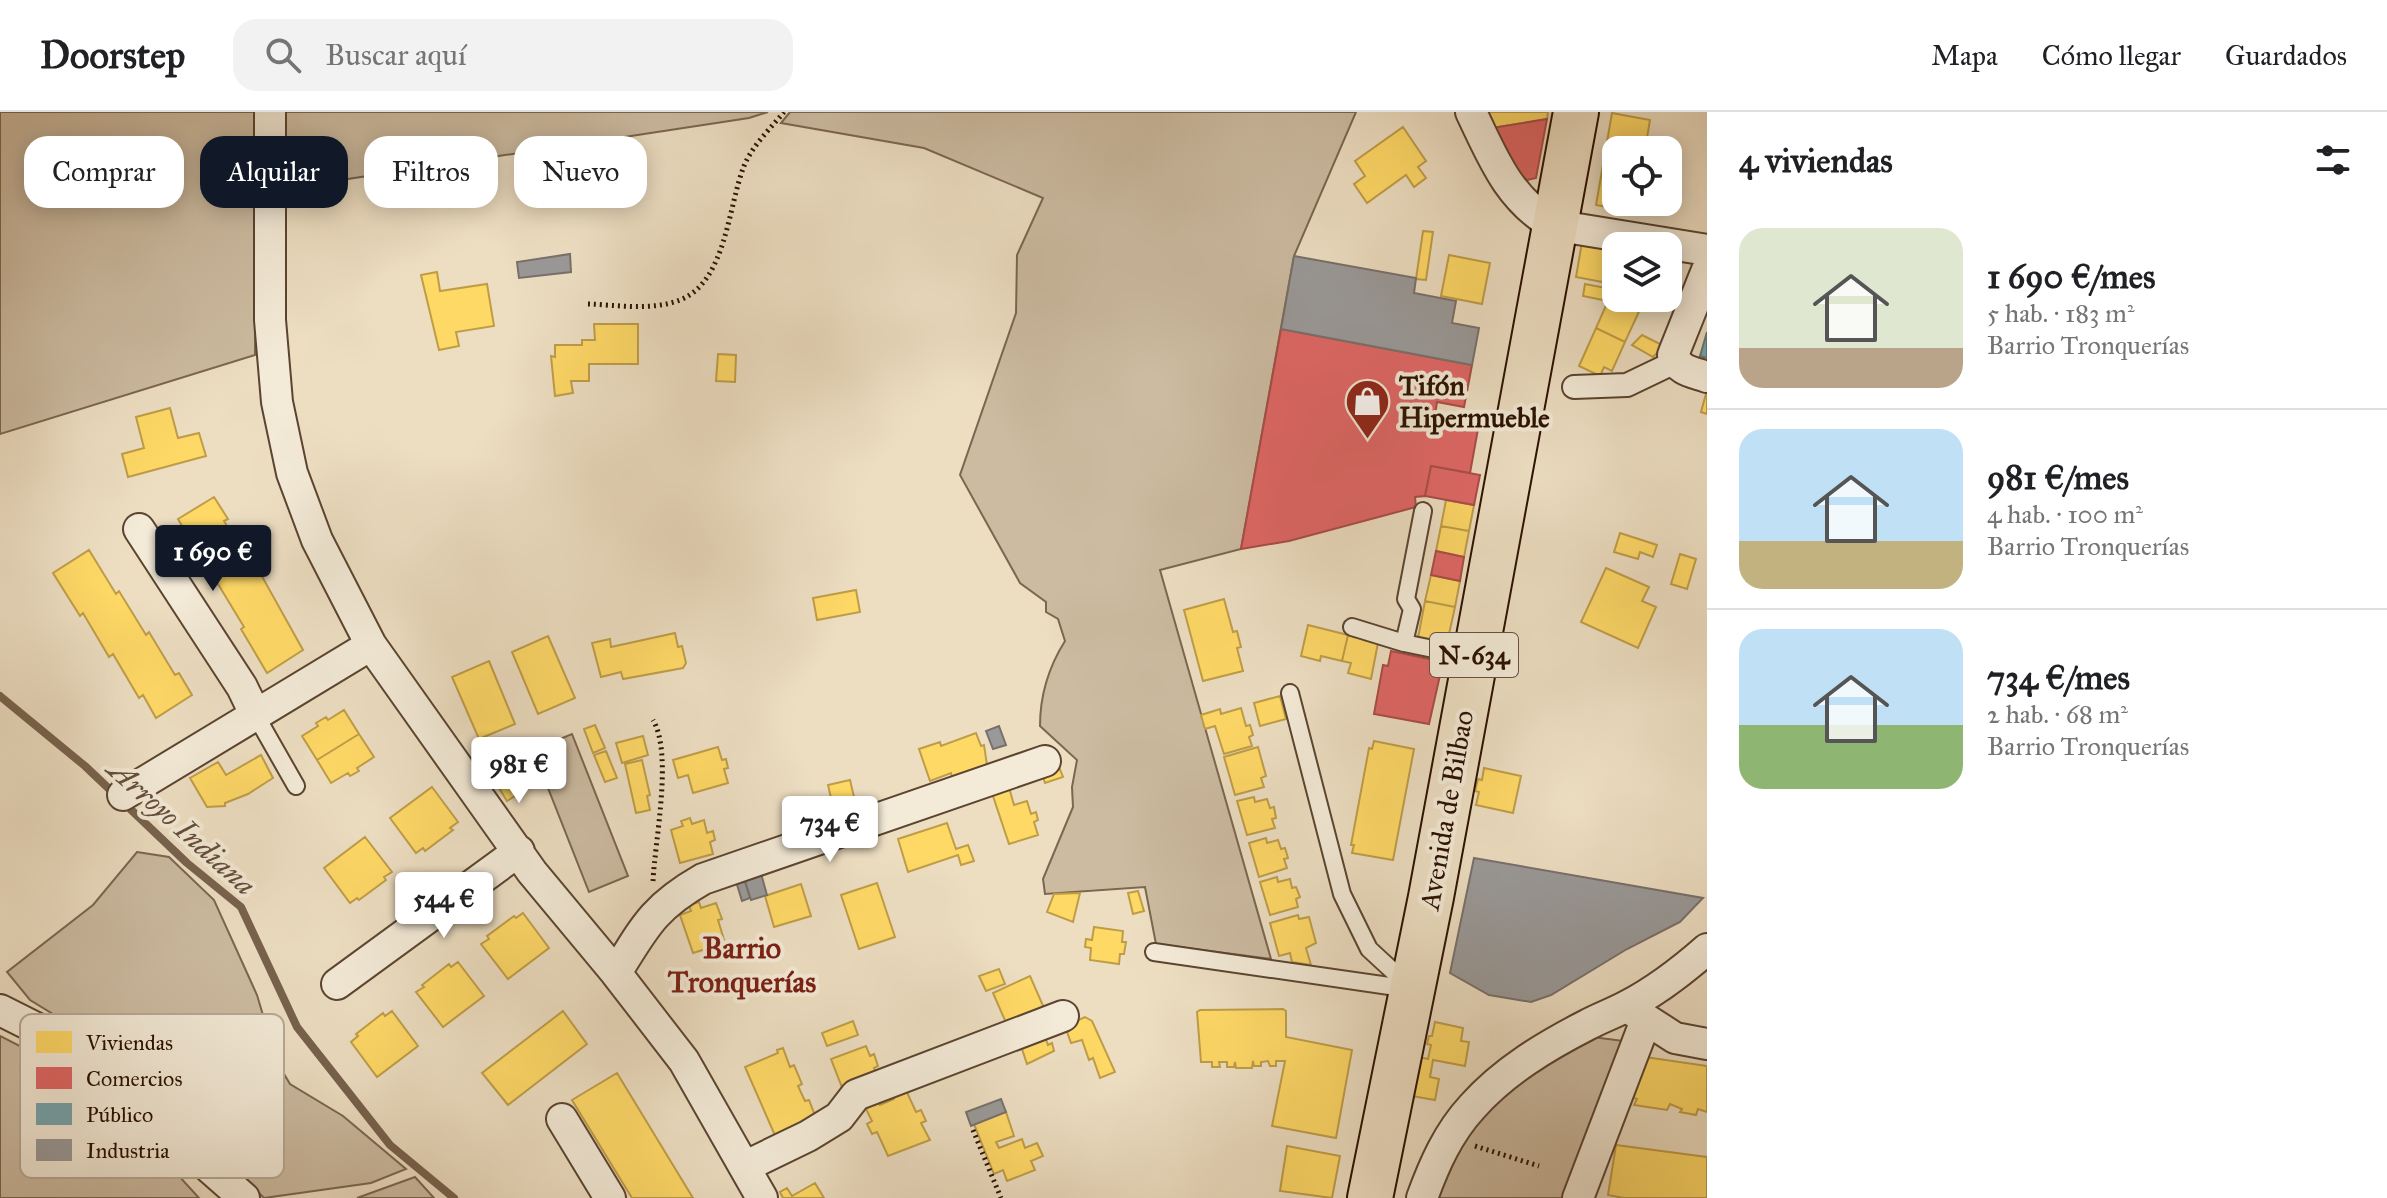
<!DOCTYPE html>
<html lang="es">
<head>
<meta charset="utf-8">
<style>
	body { margin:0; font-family:"IM FELL Great Primer",serif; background:#f2f2f2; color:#202124; height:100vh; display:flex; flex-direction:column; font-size:30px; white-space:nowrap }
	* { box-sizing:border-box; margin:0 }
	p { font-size:26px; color:#757577 }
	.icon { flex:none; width:44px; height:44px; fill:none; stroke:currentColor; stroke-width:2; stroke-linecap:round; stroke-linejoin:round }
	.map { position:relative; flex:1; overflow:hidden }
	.panel { display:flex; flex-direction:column; background:#fff; width:680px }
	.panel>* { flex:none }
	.top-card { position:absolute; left:24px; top:24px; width:760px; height:72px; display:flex; gap:16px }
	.fabs { position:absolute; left:1602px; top:24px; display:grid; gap:16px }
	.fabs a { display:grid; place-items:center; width:80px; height:80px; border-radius:16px; background:#fff; box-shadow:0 4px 20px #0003; font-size:40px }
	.price { position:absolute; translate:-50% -68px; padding:0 18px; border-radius:8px; background:#fff; color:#222; font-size:26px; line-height:52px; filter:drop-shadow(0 2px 4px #0008) }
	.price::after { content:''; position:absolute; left:50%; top:48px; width:24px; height:18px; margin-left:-12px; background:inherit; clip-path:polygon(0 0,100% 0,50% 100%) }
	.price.on { background:#111827; color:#fff }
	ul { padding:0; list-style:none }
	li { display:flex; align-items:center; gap:24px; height:200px; padding:0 32px }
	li+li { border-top:2px solid #e0e0e0 }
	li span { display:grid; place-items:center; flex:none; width:224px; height:160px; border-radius:24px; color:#555 }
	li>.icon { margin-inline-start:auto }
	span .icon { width:96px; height:96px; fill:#fffc; stroke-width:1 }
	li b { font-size:34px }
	h2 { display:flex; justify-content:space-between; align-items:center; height:96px; padding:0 32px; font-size:34px }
	.chip { padding:0 28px; border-radius:24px; background:#fff; box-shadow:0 4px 20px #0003; font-size:28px; line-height:72px }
	.chip.on { background:#111827; color:#fff }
	header { display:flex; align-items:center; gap:48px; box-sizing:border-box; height:112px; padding:0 40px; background:#fff; border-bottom:2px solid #e0e0e0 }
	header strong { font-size:38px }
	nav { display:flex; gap:44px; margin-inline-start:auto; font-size:28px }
	.search { width:560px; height:72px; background:#f2f2f2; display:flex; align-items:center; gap:20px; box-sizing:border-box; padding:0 28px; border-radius:24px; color:#757577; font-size:30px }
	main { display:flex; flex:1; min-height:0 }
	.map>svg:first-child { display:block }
	.green { fill:#ccbba1; stroke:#7b6650; stroke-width:2 }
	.homes { fill:#ffd966; stroke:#bf9d47; stroke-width:2 }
	.shops { fill:#e06666; stroke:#a94c47; stroke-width:2 }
	.public { fill:#76a5af; stroke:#5f787a; stroke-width:2 }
	.industry { fill:#999; stroke:#78706b; stroke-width:2 }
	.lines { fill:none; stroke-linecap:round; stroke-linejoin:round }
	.stream { stroke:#77624d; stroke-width:8 }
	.service-casing { stroke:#5b4430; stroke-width:20 }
	.pedestrian-casing { stroke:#5b4430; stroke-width:26 }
	.minor-casing { stroke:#5b4430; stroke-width:34 }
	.trunk-casing { stroke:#2a1000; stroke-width:48 }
	.path { stroke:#2a1000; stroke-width:5; stroke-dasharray:2 4; stroke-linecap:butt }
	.service { stroke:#f3ead7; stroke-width:16 }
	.pedestrian { stroke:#f3ead7; stroke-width:22 }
	.minor { stroke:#f3ead7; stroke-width:30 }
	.trunk { stroke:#eddec2; stroke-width:44 }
	.labels { text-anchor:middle; stroke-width:8; stroke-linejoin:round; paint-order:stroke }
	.shield { fill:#f3ead7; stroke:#665140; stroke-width:2 }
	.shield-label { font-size:26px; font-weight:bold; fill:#2a1000 }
	.poi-label { font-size:28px; font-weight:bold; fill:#2a1000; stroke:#f3ead7; text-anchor:start }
	.street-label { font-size:28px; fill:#2a1000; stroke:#f3ead7 }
	.water-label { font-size:30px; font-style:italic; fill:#644d3a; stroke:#f3ead7 }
	.neighbourhood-label { font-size:30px; font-weight:bold; fill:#7a1f14; stroke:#f3ead7 }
	.key { fill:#f3ead7; stroke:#b7a996; stroke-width:2 }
	.key-label { font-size:22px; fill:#2a1000 }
</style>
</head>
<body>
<header>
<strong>Doorstep</strong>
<div class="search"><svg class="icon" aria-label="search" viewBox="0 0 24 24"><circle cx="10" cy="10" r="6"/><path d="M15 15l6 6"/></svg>Buscar aquí</div>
<nav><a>Mapa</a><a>Cómo llegar</a><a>Guardados</a></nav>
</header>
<main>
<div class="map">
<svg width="1707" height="1086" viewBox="0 0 1707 1086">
	<rect width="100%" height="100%" fill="#eddec2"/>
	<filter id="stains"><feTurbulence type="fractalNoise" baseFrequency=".0025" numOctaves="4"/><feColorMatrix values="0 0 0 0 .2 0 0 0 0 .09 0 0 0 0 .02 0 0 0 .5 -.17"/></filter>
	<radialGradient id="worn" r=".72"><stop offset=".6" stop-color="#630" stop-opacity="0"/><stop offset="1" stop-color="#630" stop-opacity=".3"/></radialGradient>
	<path class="green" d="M0,0h256l-1,243 -255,79z
		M283,0h485l-19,6 -467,71z
		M790,0h566l-62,144 -53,293 -81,21 111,389 -115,-15 -11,-57 -100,7 -2,-15 30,-72 -1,-20 5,-27 -37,-34c0,-31 8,-58 25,-85l-7,-22 -12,-7v-10l-26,-19 -60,-108 56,-162 1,-58 26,-57 -119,-50 -143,-25z
		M572,622l56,142 -39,16 -56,-142z
		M137,740l32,5 45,43 43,95 20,67 13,22 53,32 63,53 -35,14 -107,15 -144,-143 -90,-55 -23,-28 86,-67z
		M0,924l96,49 103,113h-199z
		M1592,925l32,4 -57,157h-129c24,-83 85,-120 154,-161z
		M415,1065l19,21h-77z"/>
	<path class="homes" d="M1483,0h65l-1,7 -55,9z
		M1612,1l38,7 -5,30h-29v52h39l-3,13 -56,-10z
		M1403,15l23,34 -8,6 8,11 -12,9 -8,-12 -39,28 -13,-19 11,-8 -10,-15z
		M1423,119l10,1 -7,48 -10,-1z
		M1582,130l34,7 -3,35 -37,-7z
		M1449,143l41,8 -8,41 -41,-8z
		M437,160l3,19 47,-7 7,42 -38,6 3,14 -20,4 -18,-75z
		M1585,172l21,4 -3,12 -20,-4z
		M1612,180l4,1v5h10l16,7 -17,37 -29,-14z
		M594,212h44v40h-49v17h-18l2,12 -18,3 -4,-40 4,1v-12h27v-5h13z
		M1596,216l29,14 -13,29 -8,-4 -4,9 -21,-10z
		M1642,223l22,11 -11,11 -21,-12z
		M718,242l18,1 -1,27 -19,-1z
		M1707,278v24l-6,-2z
		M170,296l8,30 21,-5 7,23 -78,21 -6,-23 22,-6 -8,-31z
		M214,385l14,22 -4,2 26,43 4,-2 49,88 -36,23 -26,-44 3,-2 -26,-43 -4,2 -26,-43 3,-2 -13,-22z
		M1446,388l28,5 -5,26 -28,-5z
		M1441,414l28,5 -5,26 -28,-6z
		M1620,421l37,12 -4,12 -13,-5 -2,7 -24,-7z
		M89,438l27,44 3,-3 27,44 3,-3 26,43 4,-2 13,22 -36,23 -13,-23 -4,3 -26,-44 -4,3 -26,-44 -3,3 -27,-43z
		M1680,442l16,5 -9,30 -16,-5z
		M1606,456l43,19 -7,14 14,6 -18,41 -57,-26z
		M1431,463l29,6 -5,26 -30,-6z
		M856,478l4,22 -43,8 -4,-22z
		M1224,487l9,33 4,-1 4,16 -4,1 6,23 -40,10 -19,-71z
		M1425,489l30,6 -8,36 -29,-5z
		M1308,513l40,10 -6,26 -21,-5 -1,5 -19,-5z
		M675,521l3,14 4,-1 4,17 -3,5 -60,11 -2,-7 -20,5 -9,-34 18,-4 1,8z
		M1355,522l10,2 -1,4 14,3 -7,36 -23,-6 3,-10 -9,-2 6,-26 6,2z
		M548,524l27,62 -37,16 -26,-62z
		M489,549l26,63 -36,15 -27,-62z
		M1280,584l6,23 -26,7 -6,-23z
		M1241,596l5,18 4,-1 3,10 -4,2 3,9 -28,8 -9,-28 -10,3 -4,-14 19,-6 1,5z
		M344,598l15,24 -42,26 -15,-24 16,-10 -2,-3 10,-6 2,3z
		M595,613l10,23 -12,5 -9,-24z
		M976,621l5,13 3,-1 3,20 -35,12 -1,-4 -21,8 -11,-32 21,-7 1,4z
		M359,622l15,23 -17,11 2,3 -9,5 -2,-3 -17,10 -14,-23z
		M643,624l5,19 -26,8 -6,-20z
		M1374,629l40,8 -21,111 -41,-7 2,-8h-3l18,-97 3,1z
		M520,631l12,19 -14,9 10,17 -21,13 -22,-36z
		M718,635l4,13 4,-1 2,9 -4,1 4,14 -35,10 -5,-18 -10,3 -5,-18z
		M1258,635l8,29 -5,2 3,9 -29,8 -11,-38z
		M606,639l11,27 -12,4 -11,-27z
		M261,643l12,23 -25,16 -23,9v3l-18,1 -17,-29 28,-16 8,13z
		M642,648l8,35 -3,1 3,14 -14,3 -11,-49z
		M1059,655l4,10 -18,6 -3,-10z
		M1484,656l37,8 -8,37 -37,-8 3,-13 -4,-1 3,-12 4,1z
		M850,668l4,17 -22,5 -4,-17z
		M1008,672l6,21 13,-4 4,13 5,-2 2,8 -4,2 4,13 -29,9 -18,-54z
		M432,675l26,35 -8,6 3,2 -28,21 -2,-3 -7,5 -26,-35z
		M1254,685l1,5 12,-3 3,9 4,-1 2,11 -4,1 3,9 -28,7 -10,-34z
		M690,706l2,6 12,-4 3,13 6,-2 2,9 -5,2 3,12 -33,9 -9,-33 12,-4 -2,-5z
		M947,711l9,26 12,-4 6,16 -13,4 -3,-10 -50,17 -10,-33z
		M365,725l27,35 -8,5 2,3 -27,20 -2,-2 -7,5 -26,-35z
		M1266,726l1,5 11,-3 3,9 4,-1 3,10 -4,1 3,9 -28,9 -10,-34z
		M1277,765l1,5 12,-3 2,9 4,-1 4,10 -4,2 2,8 -28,8 -10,-33z
		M877,771l18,54 -36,12 -18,-54z
		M801,772l10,32 -37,11 -9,-31z
		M1138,779l6,20 -11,3 -5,-21z
		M1080,781l-7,29 -26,-10 7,-18z
		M699,790l2,6 15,-5 6,16 -4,1 7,23 -32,10 -13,-38 11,-4 -2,-6z
		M523,801l26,35 -41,31 -27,-35 8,-5 -2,-3 27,-20 2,2z
		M1298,803l1,4 10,-2 7,26 -10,5 5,17 -19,-3 -2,-9 -11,3 -9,-33z
		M1094,815l29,4 -1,11h4l-2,12h-4l-1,10 -29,-4 1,-12 -6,-1 1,-8 6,1z
		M458,850l26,34 -41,31 -27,-35 8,-5 -2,-2 27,-21 2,3z
		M999,857l6,15 -19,7 -7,-15z
		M1030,864l14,32 -37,17 -14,-32z
		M1283,897l3,2v26l66,13 -16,88 -64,-12 13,-65h-9v5h-6l-2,-5 -7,1v4h-7l-1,-5 -1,7h-16l-1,-6 -1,5h-7v-5h-8l1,5h-8v-5h-11l-4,-50 3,-2z
		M392,899l26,35 -41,31 -26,-35 7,-6 -2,-2 27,-21 2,3z
		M563,899l24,33 -79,61 -26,-32z
		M1085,905l7,4 23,51 -15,6 -7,-20 -4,2 -7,-20 -11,3 -6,-17z
		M853,909l5,14 -31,11 -5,-13z
		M1435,910l28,6 -2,13 8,1 -4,24 -32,-6 -3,17 9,2 -4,21 -23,-4 7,-39 9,2 3,-14 -4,-1 2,-8h3z
		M1044,922l4,11 4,-2 2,8 -27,13 -7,-21z
		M866,934l4,10 4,-2 4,12 -4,2 4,10 -35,12 -12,-31z
		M783,936l7,19 4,-2 8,19 -4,2 7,15 4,-1 7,18 -39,22 -32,-73 33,-14 -1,-3z
		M1638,944l69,10v46l-9,-3 -2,6 -16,-3 2,-3 -12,-5 -3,6 -33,-5 3,-6 -13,-5z
		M617,961l76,125h-61l-60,-98z
		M905,976l11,24 5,-2 5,11 -5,2 9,17 -42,16 -11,-24 -5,2 -5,-10 5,-3 -7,-14 13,-6 2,4 14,-6 -2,-5z
		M1006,1000l8,24 -18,6 3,6 23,-9 3,9 12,-5 6,13 -12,5 4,9 -28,11 -4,-11 -9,4 -20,-50z
		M1616,1033l91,12v41h-83l-16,-3z
		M1287,1034l53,10 -8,42 -52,-7z
		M815,1071l9,15h-41l-3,-6 7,-4 5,8z"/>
	<path class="shops" d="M1547,7l-11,59 -13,3 -31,-53z
		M1281,217l191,36 -8,42 -27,-5 -3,19 44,8 -8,44 -39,-7 -6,30 -10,1 1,10 -127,34 -48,8z
		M1431,354l49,9 -6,30 -49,-9z
		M1436,439l28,6 -4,24 -29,-6z
		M1391,539l52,11 -14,62 -55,-10 9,-49 5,1z"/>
	<path class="public" d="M1707,220v26l-7,-2z"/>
	<path class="industry" d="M570,142l1,18 -52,6 -2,-16z
		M1294,144l122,22 -2,15 42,8 -4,22 27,5 -7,37 -191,-36z
		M999,614l7,19 -13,4 -7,-18z
		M1474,746l229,40 -23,24 -53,27 -76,46 -20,7 -42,-7 -39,-22z
		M760,758l7,25 -16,5 -8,-25z
		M743,763l7,23 -8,3 -7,-23z
		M1001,987l5,13 -35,14 -5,-14z"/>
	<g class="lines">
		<path class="stream" d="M0,584l85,70 102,97 54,44 56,120 93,118 64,53"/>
		<defs>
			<path id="service" d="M1423,399l-17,88 6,10 -8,34 68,14
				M1352,515l52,16
				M1290,581l52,201 27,55 39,36
				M255,602l41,72
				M1154,840l256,37"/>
			<path id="pedestrian" d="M1574,275l53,-2 48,-23"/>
			<path id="minor" d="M270,0v208l7,82 15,71 25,67 54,105 161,227 84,101 68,88 78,137
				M1471,0c22,46 37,86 82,113l154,25
				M1707,158l-34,85c5,16 20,17 34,22
				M139,417l103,158 13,27
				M123,683l248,-150
				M616,861c29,-47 38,-66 87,-94l342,-118
				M337,872l182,-133
				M1630,897l45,29 32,6
				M0,898l66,33 47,34 57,56 74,65
				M562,1007l48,79
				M746,1054l62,-30 31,-19 17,-22 207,-79
				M1422,1086c12,-33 26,-65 50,-91 32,-36 74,-61 115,-82 13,-7 27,-12 40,-19 29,-15 55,-35 80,-57
				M1578,1086l68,-178"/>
			<path id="trunk" d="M1370,1086l61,-301 145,-785"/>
		</defs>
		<use href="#service" class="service-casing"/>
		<use href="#pedestrian" class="pedestrian-casing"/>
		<use href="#minor" class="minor-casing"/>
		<use href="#trunk" class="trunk-casing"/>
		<path class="path" d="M588,192c29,1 64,7 92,-4 46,-18 48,-93 64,-134 8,-20 26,-37 40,-54
			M653,769c2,-41 20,-127 0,-161
			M973,1018l28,68
			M1475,1034l64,20"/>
		<use href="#service" class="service"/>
		<use href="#pedestrian" class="pedestrian"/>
		<use href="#minor" class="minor"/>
		<use href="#trunk" class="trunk"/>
	</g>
	<defs>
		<symbol id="shop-pin" viewBox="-11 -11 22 30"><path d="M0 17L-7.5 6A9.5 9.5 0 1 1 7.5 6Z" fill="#8f2418" stroke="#f3ead7"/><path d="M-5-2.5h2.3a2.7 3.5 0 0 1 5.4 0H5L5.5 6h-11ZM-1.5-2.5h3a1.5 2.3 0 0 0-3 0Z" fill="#fff"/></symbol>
	</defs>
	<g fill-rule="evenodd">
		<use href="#shop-pin" x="1342" y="264" width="51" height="69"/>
	</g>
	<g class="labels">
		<rect class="shield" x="1430" y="521" width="88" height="44" rx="6"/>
		<g class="shield-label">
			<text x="1474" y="552">N-634</text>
		</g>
		<g class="poi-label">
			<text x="1399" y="283">Tifón<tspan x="1399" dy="32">Hipermueble</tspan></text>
		</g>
		<g class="street-label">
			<text transform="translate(1446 698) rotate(-80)" y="10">Avenida de Bilbao</text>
		</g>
		<g class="water-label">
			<text transform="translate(182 715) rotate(42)" y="10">Arroyo Indiana</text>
		</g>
		<g class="neighbourhood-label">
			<text x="742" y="846">Barrio<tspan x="742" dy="34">Tronquerías</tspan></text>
		</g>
	</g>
	<rect x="20" y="902" width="264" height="164" rx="12" class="key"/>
	<rect x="36" y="919" width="36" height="22" fill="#ffd966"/>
	<rect x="36" y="955" width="36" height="22" fill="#e06666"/>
	<rect x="36" y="991" width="36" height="22" fill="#76a5af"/>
	<rect x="36" y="1027" width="36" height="22" fill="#999"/>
	<g class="key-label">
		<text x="86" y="938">Viviendas</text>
		<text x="86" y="974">Comercios</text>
		<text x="86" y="1010">Público</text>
		<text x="86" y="1046">Industria</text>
	</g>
	<rect width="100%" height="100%" filter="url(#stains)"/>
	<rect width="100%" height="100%" fill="url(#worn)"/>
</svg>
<div class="fabs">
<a><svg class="icon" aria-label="locate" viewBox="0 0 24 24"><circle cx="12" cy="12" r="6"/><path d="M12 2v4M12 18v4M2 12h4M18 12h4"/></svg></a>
<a><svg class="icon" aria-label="layers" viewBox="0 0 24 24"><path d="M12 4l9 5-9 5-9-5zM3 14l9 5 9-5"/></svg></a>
</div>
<b class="price on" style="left:213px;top:481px">1 690 €</b>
<b class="price" style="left:519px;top:693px">981 €</b>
<b class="price" style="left:830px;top:752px">734 €</b>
<b class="price" style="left:444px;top:828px">544 €</b>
<div class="top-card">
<a class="chip">Comprar</a>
<a class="chip on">Alquilar</a>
<a class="chip">Filtros</a>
<a class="chip">Nuevo</a>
</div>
</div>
<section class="panel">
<h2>4 viviendas<svg class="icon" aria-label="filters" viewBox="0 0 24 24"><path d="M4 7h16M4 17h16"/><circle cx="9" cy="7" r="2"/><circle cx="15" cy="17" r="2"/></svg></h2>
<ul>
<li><span style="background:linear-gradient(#dfe7d0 75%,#b9a48a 0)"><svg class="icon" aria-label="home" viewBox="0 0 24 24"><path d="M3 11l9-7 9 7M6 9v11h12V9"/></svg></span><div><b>1 690 €/mes</b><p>5 hab. · 183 m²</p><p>Barrio Tronquerías</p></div></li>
<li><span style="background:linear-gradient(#bfe0f5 70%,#c2b280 0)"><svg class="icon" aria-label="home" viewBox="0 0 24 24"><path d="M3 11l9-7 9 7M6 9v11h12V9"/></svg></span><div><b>981 €/mes</b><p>4 hab. · 100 m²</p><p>Barrio Tronquerías</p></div></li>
<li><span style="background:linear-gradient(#bfe0f5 60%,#8fb573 0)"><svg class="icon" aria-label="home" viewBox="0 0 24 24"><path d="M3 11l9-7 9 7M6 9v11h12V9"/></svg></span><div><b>734 €/mes</b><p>2 hab. · 68 m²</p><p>Barrio Tronquerías</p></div></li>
</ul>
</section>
</main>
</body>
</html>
